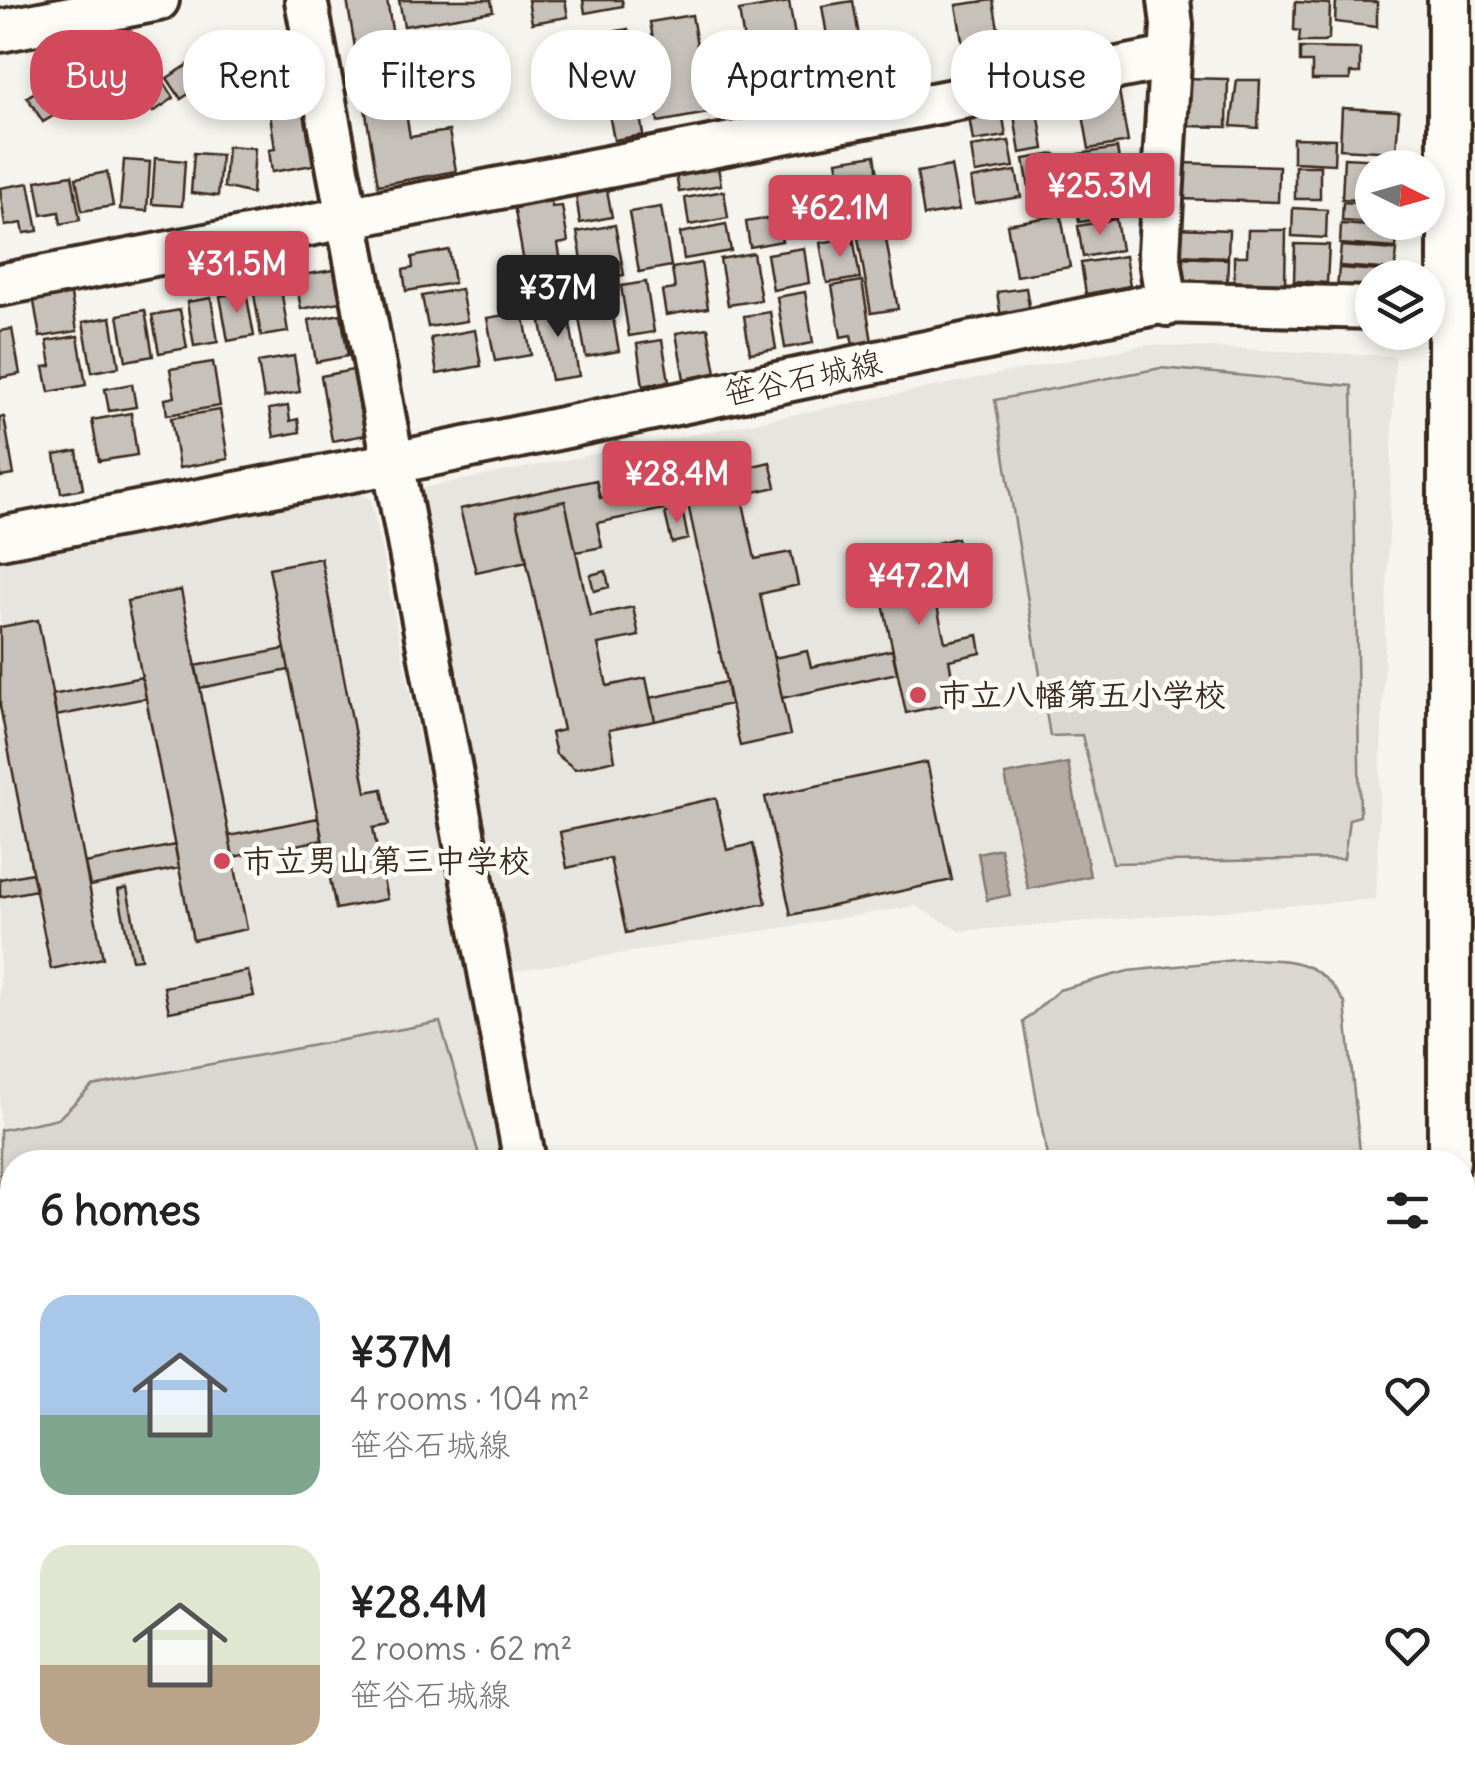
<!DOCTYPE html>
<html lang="en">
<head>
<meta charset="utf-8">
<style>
	body { margin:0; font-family:Delius,"Klee One",sans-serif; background:#f6f6f6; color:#222; height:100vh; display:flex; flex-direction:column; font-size:38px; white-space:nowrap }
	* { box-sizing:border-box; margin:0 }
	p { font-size:32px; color:#767676 }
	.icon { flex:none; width:55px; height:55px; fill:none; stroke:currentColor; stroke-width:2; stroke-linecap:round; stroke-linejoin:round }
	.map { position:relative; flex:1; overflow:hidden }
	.panel { position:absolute; left:0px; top:1150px; width:1475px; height:642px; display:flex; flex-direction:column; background:#fff; border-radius:40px 40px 0 0; box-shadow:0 5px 15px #0003 }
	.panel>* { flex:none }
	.banner { position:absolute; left:30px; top:30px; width:1415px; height:90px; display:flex; gap:20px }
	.needle { width:65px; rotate:95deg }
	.fabs { position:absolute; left:1355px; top:150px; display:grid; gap:20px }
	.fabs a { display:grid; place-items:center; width:90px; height:90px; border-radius:50%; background:#fff; box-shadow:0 5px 15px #0003; font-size:50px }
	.price { position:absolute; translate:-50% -85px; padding:0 22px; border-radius:10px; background:#d1495b; color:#fff; font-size:32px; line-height:65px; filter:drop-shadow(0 2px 5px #0008) }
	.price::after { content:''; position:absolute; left:50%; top:60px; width:30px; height:22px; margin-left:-15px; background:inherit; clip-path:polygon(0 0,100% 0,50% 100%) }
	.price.on { background:#222; color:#fff }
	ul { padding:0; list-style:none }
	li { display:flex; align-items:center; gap:30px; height:250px; padding:0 40px }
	li span { display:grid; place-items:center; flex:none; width:280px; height:200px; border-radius:30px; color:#555 }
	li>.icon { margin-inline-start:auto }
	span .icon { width:120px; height:120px; fill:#fffc; stroke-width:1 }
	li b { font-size:42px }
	h2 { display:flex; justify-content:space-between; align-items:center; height:120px; padding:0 40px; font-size:42px }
	.tag { padding:0 35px; border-radius:40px; background:#fff; box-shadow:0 5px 15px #0003; font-size:35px; line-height:90px }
	.tag.on { background:#d1495b; color:#fff }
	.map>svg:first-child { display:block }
	.built { fill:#e7e5df }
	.green { fill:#dad6d0; stroke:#8a8077; stroke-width:2.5 }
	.water { fill:#b4aca4; stroke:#84786e; stroke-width:2.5 }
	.building { fill:#c7c1bb; stroke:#3b2a1e; stroke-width:2.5 }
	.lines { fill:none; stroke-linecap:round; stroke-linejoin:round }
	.minor-casing { stroke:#3b2a1e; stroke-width:48 }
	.minor { stroke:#fdfcf7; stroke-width:40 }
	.poi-dot { fill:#d1495b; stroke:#fdfcf7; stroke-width:4 }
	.labels { text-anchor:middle; stroke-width:9; stroke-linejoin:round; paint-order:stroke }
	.street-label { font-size:32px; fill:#3b2a1e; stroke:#fdfcf7 }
	.poi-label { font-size:32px; font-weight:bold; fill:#3b2a1e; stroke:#fdfcf7; text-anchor:start }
</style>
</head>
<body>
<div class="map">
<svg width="1475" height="1791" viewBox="0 0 1475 1791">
	<rect width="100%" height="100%" fill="#f5f4ee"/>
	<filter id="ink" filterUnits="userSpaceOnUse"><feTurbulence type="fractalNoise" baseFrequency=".01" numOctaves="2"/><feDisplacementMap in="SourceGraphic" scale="20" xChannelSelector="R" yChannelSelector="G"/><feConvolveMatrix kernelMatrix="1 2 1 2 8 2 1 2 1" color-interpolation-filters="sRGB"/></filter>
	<g filter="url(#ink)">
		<path class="built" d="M1146,345l249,11 -19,543 -416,32 -44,-25 -408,66 -96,-482z
			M355,492l16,7 134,663h-493v478l-12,3v-1083z"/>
		<path class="green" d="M1161,368l191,18 8,430 -11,3 -5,40 -231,4 -31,-128 -32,1 -55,-336z
			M1245,959c48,1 72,-1 100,44l16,159h-313l-25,-140 36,-32 69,-19z
			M440,1022l41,140h-469v451l-12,3v-486l59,-12 33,-32z"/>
		<path class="water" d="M1068,763l22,113 -62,13 -23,-114z
			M1000,848l10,47 -23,5 -9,-47z"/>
		<path class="building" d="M347,0h40l23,137 39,-6 7,40 -78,14z
			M399,0h92l2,11 -89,15z
			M528,0h37l3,17 -36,6z
			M583,0h39l1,6 -38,7z
			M993,0l7,40 -37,6 -7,-41z
			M853,1l13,77 -31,5 -13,-77z
			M1336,1l41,1v25l-42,-5z
			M789,2l7,40h7l4,24 -7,1 4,18 -51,9 -14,-83z
			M1295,2l35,2 -1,34 -5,4h-25l1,-11 -6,-1z
			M692,15l16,98 -50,9 -10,-61 9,-1 -7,-38z
			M628,29l5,33 -33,5 -5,-32z
			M225,44l17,27 -25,15 -17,-27z
			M1300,48l60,1v24h-10v7h-38v-18h-12z
			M194,61l12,21 -25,17 -14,-21z
			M633,66l6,40 -30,5 -7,-40z
			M120,73l14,21 -19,12 -9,-13 10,-6 -5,-9z
			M1181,78l47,1 -1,48 -40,-1z
			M162,79l12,19 -21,14 -12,-20z
			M1237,80h23l-2,48 -27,-2z
			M87,84l12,20 -14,9 -12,-20z
			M47,85l16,25 -20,12 -16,-25z
			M1118,85l10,57 -39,7 -10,-57z
			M302,101l11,64 -41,7 -3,-22 6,-1 -6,-42z
			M1342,108l57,3 -3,41 -56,-3z
			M639,109l4,26 -29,5 -5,-26z
			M1002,111l4,25 -33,5 -4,-25z
			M1038,111l6,38 -24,4 -6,-38z
			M1293,138l42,1 -1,25 -41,-2z
			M1009,141l5,26 -39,6 -4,-26z
			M227,146l28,2 -3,46 -28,-7z
			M1117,148l4,26 -38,7 -4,-27z
			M194,153l27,2 -3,41 -27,-3z
			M1055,154l6,34 -31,5 -6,-34z
			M875,155l9,61 -36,6 -11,-61z
			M155,158l30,3 -3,45 -30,-2z
			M1344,158l57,3 -1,7h-28v33l-30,-2z
			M124,160l26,2 -3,49 -27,-2z
			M717,161l4,24 -42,7 -5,-29z
			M1180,163l99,3 -1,36 -99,-3z
			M951,166l8,44 -35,6 -7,-44z
			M1295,166h25v33h-25z
			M1016,171l5,26 -46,7 -4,-25z
			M107,172l6,34 -31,5 -6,-33z
			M72,175l8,45 -19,4 -2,-12 -17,3 -6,-34z
			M1113,182l6,34 -40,6 -5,-33z
			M29,183l9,48 -14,2 -2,-10 -17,3 -5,-38z
			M549,188l3,19 10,-1 6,36 -10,2 7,42 -36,6 -17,-98z
			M607,190l5,27 -32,6 -4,-28z
			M724,191l4,27 -39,7 -4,-27z
			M823,191l7,41 -29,5 -7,-41z
			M1343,202l29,2v18l26,3 -56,-4z
			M661,207l10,59 -32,6 -10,-60z
			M1293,208l34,2 -1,28 -34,-2z
			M1061,215l9,52 -54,9 -9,-52z
			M777,217l5,24 -32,6 -4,-25z
			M1116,219l5,31 -38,7 -5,-31z
			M726,224l5,27 -47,8 -4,-26z
			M1341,224l57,4 -2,20 -56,-4z
			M615,225l9,50 -38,7 -9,-50z
			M1176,228l53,2 -1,27 -53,-2z
			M1248,230h38l-1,54 -51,-1v-27h13z
			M885,233l13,76 -27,4 -13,-75z
			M853,237l7,41 -33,5 -7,-40z
			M1295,244l34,1 -2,38 -33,-2z
			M1341,246l56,4 -2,20 -56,-4z
			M804,248l5,35 -36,7 -6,-36z
			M449,250l5,33 -48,8 -3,-21 10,-2 -1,-11z
			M753,253l8,47 -33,5 -8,-46z
			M1125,256l5,30 -44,8 -5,-31z
			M1175,257l53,2 -1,27 -53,-2z
			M701,263l7,45 -42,7 -4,-24 13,-2 -3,-21z
			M1339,268l56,4 -1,6h-22v12l-35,-2z
			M334,270l6,32 -39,7 -6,-33z
			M862,281l10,61 -19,3 -2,-10 -10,2 -9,-51z
			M646,282l8,50 -25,4 -8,-50z
			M69,283l8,48 -37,6 -8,-47z
			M280,283l8,49 -27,4 -8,-48z
			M607,284l12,67 -33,6 -12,-67z
			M1026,288l4,24 -29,5 -4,-25z
			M461,289l6,32 -39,6 -6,-31z
			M246,292l8,44 -26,5 -8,-45z
			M805,292l8,51 -28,5 -8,-51z
			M211,298l7,44 -24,4 -7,-44z
			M566,300l13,76 -28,4 -13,-76z
			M145,310l8,46 -27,5 -8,-46z
			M180,310l7,38 -28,5 -7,-38z
			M523,312l8,43 -36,6 -8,-43z
			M770,312l6,37 -26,4 -6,-37z
			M341,314l7,42 -32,6 -7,-42z
			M111,317l8,50 -27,5 -9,-50z
			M708,328l8,45 -32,6 -8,-46z
			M12,329l8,45 -20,4v-47z
			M475,330l6,36 -44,8 -6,-36z
			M78,336l8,49 -37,7 -5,-25 7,-1 -4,-25z
			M662,340l7,41 -26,5 -6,-42z
			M294,356l6,36 -36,6 -6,-36z
			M213,362l7,44 -53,9 -2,-16 10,-2 -5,-28z
			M353,370l8,45h6l4,19 -39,7 -11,-65z
			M132,384l4,23 -27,4 -4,-22z
			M288,406l2,15 8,-2 2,13 -26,5 -5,-28z
			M220,410l8,49 -49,9 -8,-50z
			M131,413l6,42 -38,6 -7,-41z
			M0,417h4l10,58 -14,2z
			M77,451l6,38 -22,4 -6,-38z
			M770,462l6,25 -35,8 -5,-25z
			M736,470l19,89 36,-7 7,33 -38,9 30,141 -50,11 -57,-265z
			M596,480l4,18 83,-17 5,23 -91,19 5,24 -26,5 -11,-51 -49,11 11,49 -51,11 -16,-63z
			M565,501l25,115 43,-9 6,29 -41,8 9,42 39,-8 9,43 -46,9 6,30 -40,9 -19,-15 -5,-21 12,-3 -47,-218z
			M682,509l6,30 -16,4 -7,-30z
			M957,538l7,32 -21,4 -6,-31z
			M925,545l1,6 12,-2 4,19 -13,3 16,71 33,-7 3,18 -32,7 8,42 -51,11 -33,-157z
			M321,558l45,234 16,-3 7,36 -16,3 14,71 -51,10 -67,-341z
			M606,571l3,16 -15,4 -4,-16z
			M181,590l66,339 -54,11 -66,-339z
			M38,620l65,338 -52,11 -51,-263v-79z
			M285,649l4,21 -89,18 -5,-22z
			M892,650l5,23 -115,25 -8,-40 33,-7 4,16z
			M142,677l4,21 -90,18 -4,-21z
			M726,682l4,22 -75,17 -5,-23z
			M927,762l25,118 -161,35 -26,-118z
			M716,798l11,52 26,-6 13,59 -140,30 -16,-75 -43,10 -7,-36z
			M318,818l4,22 -89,17 -4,-21z
			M175,845l4,23 -89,18 -5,-23z
			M32,873l4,17 -36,7v-18z
			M127,888l14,71 -9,1 -14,-70z
			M248,971l6,25 -85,16 -5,-25z
			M10,1723l2,25 -12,3v-26z
			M12,1763v17h27l3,11h-42v-25z
			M113,1780h32l4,11h-33z
			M192,1780l2,8 -13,3h-24l-2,-9z
			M258,1780h34l3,11h-34z
			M370,1780h25l3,11h-25z
			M404,1780h36l3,11h-37z
			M537,1780l3,11 -43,-1 35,-10z
			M596,1780h67l1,11h-66z
			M1341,1780h47l-3,11h-46z"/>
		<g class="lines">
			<defs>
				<path id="minor" d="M306,0l219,1162
					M1449,0v1162
					M0,31l158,-31
					M0,285l1169,-227
					M1167,305l-8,-52 13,-228 -3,-25
					M0,538l394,-75 771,-161 207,6
					M1462,1496h13
					M0,1679l12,-3
					M1462,1758h13
					M558,1780l2,11
					M1079,1791l73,-5 23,5
					M1419,1791l3,-11"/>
			</defs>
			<use href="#minor" class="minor-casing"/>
			<use href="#minor" class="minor"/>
		</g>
	</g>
	<g class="poi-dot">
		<circle cx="918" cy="695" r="10"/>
		<circle cx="222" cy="861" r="10"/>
	</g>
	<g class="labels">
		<g class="street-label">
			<text transform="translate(803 378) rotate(-12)" y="11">笹谷石城線</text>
		</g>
		<g class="poi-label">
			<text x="938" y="706">市立八幡第五小学校</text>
			<text x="242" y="872">市立男山第三中学校</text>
		</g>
	</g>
</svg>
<div class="fabs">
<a><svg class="needle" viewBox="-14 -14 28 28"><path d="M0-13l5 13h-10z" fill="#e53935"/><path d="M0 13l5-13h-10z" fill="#767676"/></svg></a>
<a><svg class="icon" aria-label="layers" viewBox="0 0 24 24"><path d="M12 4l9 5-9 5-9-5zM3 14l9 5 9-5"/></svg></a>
</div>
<b class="price" style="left:1100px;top:238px">¥25.3M</b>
<b class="price" style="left:840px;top:260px">¥62.1M</b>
<b class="price" style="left:237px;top:316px">¥31.5M</b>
<b class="price on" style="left:558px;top:340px">¥37M</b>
<b class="price" style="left:677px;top:526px">¥28.4M</b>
<b class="price" style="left:919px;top:628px">¥47.2M</b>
<div class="banner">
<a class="tag on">Buy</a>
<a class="tag">Rent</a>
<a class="tag">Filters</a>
<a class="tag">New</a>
<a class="tag">Apartment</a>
<a class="tag">House</a>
</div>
<section class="panel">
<h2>6 homes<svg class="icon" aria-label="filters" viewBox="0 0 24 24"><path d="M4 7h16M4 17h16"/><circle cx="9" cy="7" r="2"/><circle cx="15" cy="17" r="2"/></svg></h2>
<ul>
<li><span style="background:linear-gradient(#a9c7e8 60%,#7fa58c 0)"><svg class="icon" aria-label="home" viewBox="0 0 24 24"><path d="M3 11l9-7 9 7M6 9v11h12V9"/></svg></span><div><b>¥37M</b><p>4 rooms · 104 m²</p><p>笹谷石城線</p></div><svg class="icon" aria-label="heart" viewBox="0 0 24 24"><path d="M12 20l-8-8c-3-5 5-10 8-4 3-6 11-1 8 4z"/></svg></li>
<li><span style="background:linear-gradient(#dfe7d0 60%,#b9a48a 0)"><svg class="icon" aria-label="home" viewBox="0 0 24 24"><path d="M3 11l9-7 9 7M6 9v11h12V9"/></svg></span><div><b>¥28.4M</b><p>2 rooms · 62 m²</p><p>笹谷石城線</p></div><svg class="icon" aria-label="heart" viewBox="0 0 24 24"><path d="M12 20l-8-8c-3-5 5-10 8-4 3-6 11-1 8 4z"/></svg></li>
</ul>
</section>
</div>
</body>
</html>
